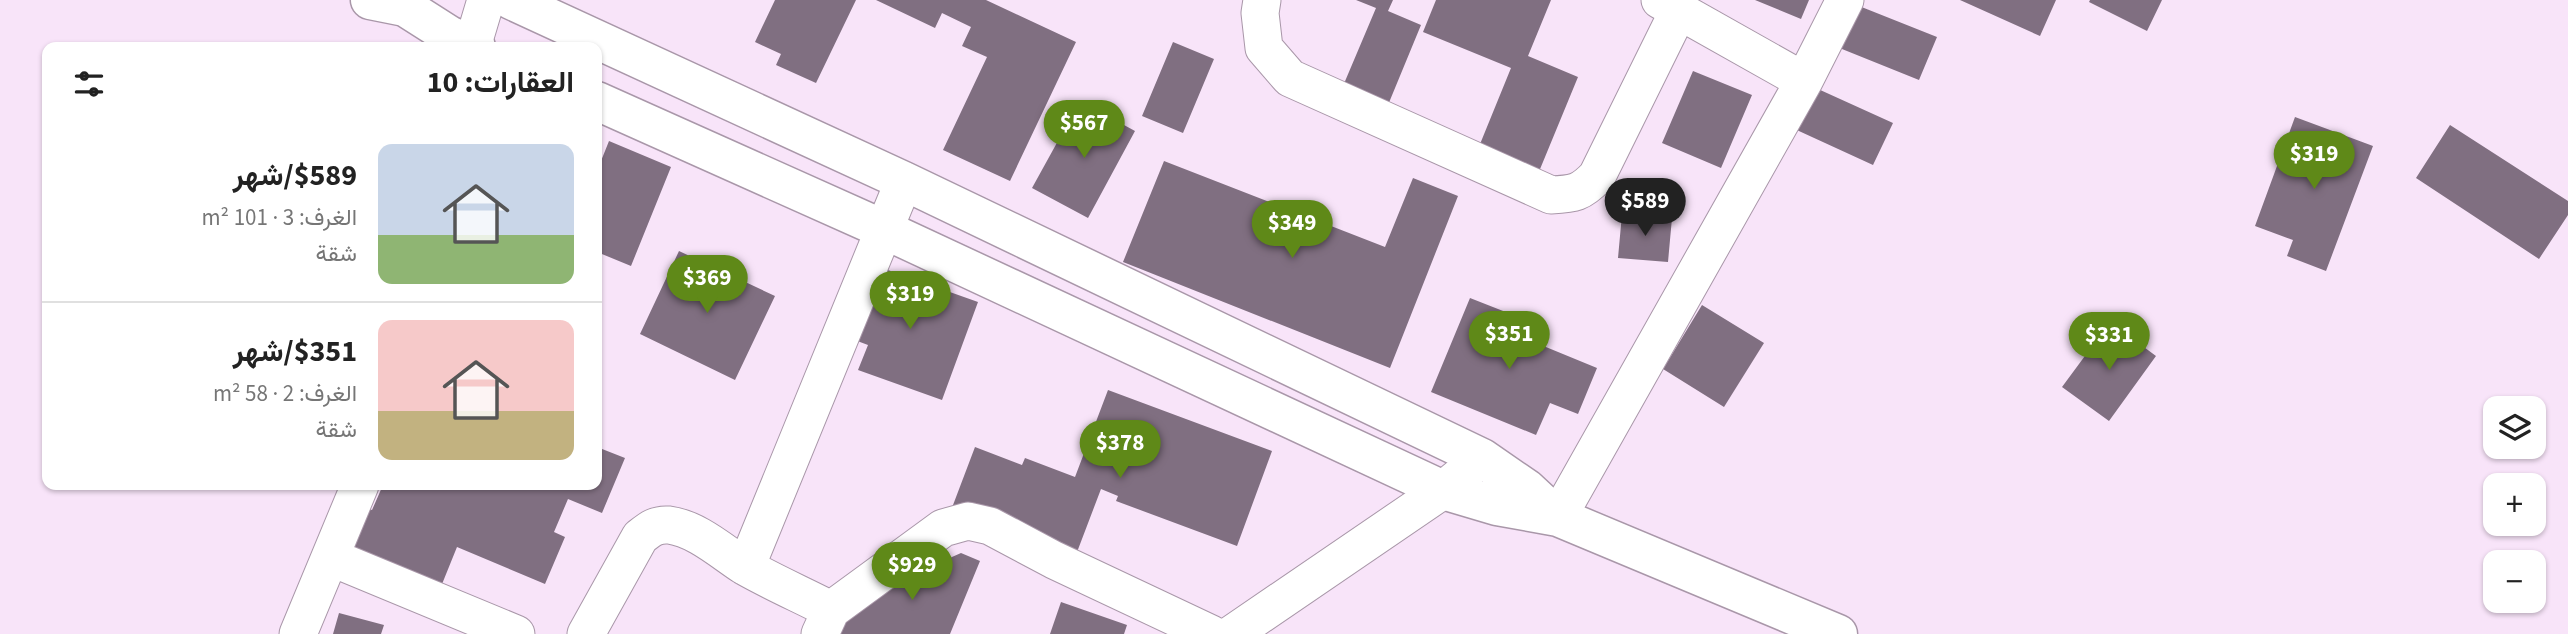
<!DOCTYPE html>
<html lang="ar">
<head>
<meta charset="utf-8">
<style>
	body { margin:0; font-family:"Source Sans 3",Vazirmatn,sans-serif; background:#f6f6f6; color:#222; direction:rtl; height:100vh; display:flex; flex-direction:column; font-size:26px; white-space:nowrap }
	* { box-sizing:border-box; margin:0 }
	p { font-size:23px; color:#767676 }
	.icon { flex:none; width:38px; height:38px; fill:none; stroke:currentColor; stroke-width:2; stroke-linecap:round; stroke-linejoin:round }
	.map { position:relative; flex:1; overflow:hidden; direction:ltr }
	.sheet { position:absolute; left:42px; top:42px; width:560px; height:448px; display:flex; flex-direction:column; background:#fff; border-radius:14px; box-shadow:0 2px 5px #0004; direction:rtl }
	.sheet>* { flex:none }
	.controls { position:absolute; left:2483px; top:396px; display:grid; gap:14px }
	.controls a { display:grid; place-items:center; width:63px; height:63px; border-radius:14px; background:#fff; box-shadow:0 2px 5px #0004; font-size:35px }
	.price { position:absolute; translate:-50% -60px; padding:0 16px; border-radius:24px; background:#5f8918; color:#fff; font-size:23px; line-height:46px; filter:drop-shadow(0 2px 4px #0008) }
	.price::after { content:''; position:absolute; left:50%; top:42px; width:21px; height:16px; margin-left:-10px; background:inherit; clip-path:polygon(0 0,100% 0,50% 100%) }
	.price.current { background:#222; color:#fff }
	ul { padding:0; list-style:none }
	li { display:flex; align-items:center; gap:21px; height:175px; padding:0 28px }
	li+li { border-top:2px solid #e0e0e0 }
	li span { display:grid; place-items:center; flex:none; width:196px; height:140px; border-radius:14px; color:#555 }
	li>.icon { margin-inline-start:auto }
	span .icon { width:84px; height:84px; fill:#fffc; stroke-width:1 }
	li b { font-size:30px }
	h2 { display:flex; justify-content:space-between; align-items:center; height:84px; padding:0 28px; font-size:30px }
	.map>svg:first-child { display:block }
	.building { fill:#806f81 }
	.lines { fill:none; stroke-linecap:round; stroke-linejoin:round }
	.minor-casing { stroke:#a997a9; stroke-width:39 }
	.tertiary-casing { stroke:#a997a9; stroke-width:41 }
	.minor { stroke:#fff; stroke-width:37 }
	.tertiary { stroke:#fff; stroke-width:38 }
</style>
</head>
<body>
<div class="map">
<svg width="2568" height="634" viewBox="0 0 2568 634">
	<rect width="100%" height="100%" fill="#f8e4f9"/>
	<path class="building" d="M775,0h81l-40,83 -40,-18 5,-11 -26,-12z
		M876,0h110l90,42 -66,139 -67,-31 44,-93 -25,-11 9,-19 -29,-14 -7,15z
		M1356,0h37l-5,11 33,14 -33,80 -45,-19 33,-78z
		M1436,0h115l-23,56 50,21 -40,97 -60,-25 33,-81 -88,-36z
		M1755,0h54l-8,19z
		M1960,0h96l-16,36z
		M2090,0h72l-15,31 -58,-29z
		M1854,4l83,33 -18,43 -82,-33z
		M1173,42l41,17 -31,74 -41,-17z
		M1693,71l59,24 -31,73 -59,-25z
		M1807,84l86,39 -20,42 -85,-39z
		M1080,101l55,30 -47,87 -56,-30z
		M2295,117l78,29 -47,125 -39,-15 6,-16 -38,-14z
		M2450,125l118,76v14l-29,44 -123,-81z
		M609,141l62,26 -40,99 -34,-14v-81z
		M1164,161l221,86 28,-69 45,18 -68,172 -267,-106z
		M1622,214l50,4 -4,44 -50,-4z
		M679,251l96,45 -40,84 -95,-46z
		M871,264l107,38 -36,98 -84,-30 10,-25 -24,-9z
		M1470,298l56,22 -7,16 78,32 -19,46 -28,-11 -14,32 -105,-43z
		M1702,305l62,38 -40,64 -61,-38z
		M2110,322l46,34 -47,65 -47,-34z
		M1108,390l164,61 -35,95 -121,-45 2,-5 -17,-7 -27,71 -124,-47 25,-66 47,18 3,-7 50,19z
		M597,447l28,11 -23,55 -34,-14 -14,33 11,5 -20,47 -88,-37 -19,47 -94,-40 20,-47 8,3 11,-25h214z
		M961,553l19,8 -30,73h-121l12,-28z
		M1061,602l66,23 -3,9h-74z
		M339,613l45,12 -3,9h-48z"/>
	<g class="lines">
		<defs>
			<path id="minor" d="M1262,0l-2,13 4,35 26,30 261,117c23,-1 30,-2 46,-19l82,-166
				M1660,0l144,81
				M472,47l14,-47
				M1558,517l246,-436 41,-81
				M330,557l186,77
				M746,567l158,-386
				M298,634l62,-149
				M586,634l54,-97c10,-8 16,-13 29,-12 28,4 52,26 75,41 28,16 58,29 87,44
				M820,634l11,-24 112,-82 25,-7 22,5 64,34 157,74
				M1232,634l211,-144 39,-32"/>
			<path id="tertiary" d="M370,0l35,7 44,28 27,12
				M511,0l393,181 578,277 45,31 29,27
				M597,101l286,128 560,261 54,16 61,11 280,117"/>
		</defs>
		<use href="#minor" class="minor-casing"/>
		<use href="#tertiary" class="tertiary-casing"/>
		<use href="#minor" class="minor"/>
		<use href="#tertiary" class="tertiary"/>
	</g>
</svg>
<div class="controls">
<a><svg class="icon" aria-label="layers" viewBox="0 0 24 24"><path d="M12 4l9 5-9 5-9-5zM3 14l9 5 9-5"/></svg></a>
<a>+</a>
<a>−</a>
</div>
<b class="price" style="left:1084px;top:160px">$567</b>
<b class="price" style="left:2314px;top:191px">$319</b>
<b class="price current" style="left:1645px;top:238px">$589</b>
<b class="price" style="left:1292px;top:260px">$349</b>
<b class="price" style="left:707px;top:315px">$369</b>
<b class="price" style="left:910px;top:331px">$319</b>
<b class="price" style="left:1509px;top:371px">$351</b>
<b class="price" style="left:2109px;top:372px">$331</b>
<b class="price" style="left:1120px;top:480px">$378</b>
<b class="price" style="left:912px;top:602px">$929</b>
<section class="sheet">
<h2>العقارات: 10<svg class="icon" aria-label="filters" viewBox="0 0 24 24"><path d="M4 7h16M4 17h16"/><circle cx="9" cy="7" r="2"/><circle cx="15" cy="17" r="2"/></svg></h2>
<ul>
<li><span style="background:linear-gradient(#c9d6e8 65%,#8fb573 0)"><svg class="icon" aria-label="home" viewBox="0 0 24 24"><path d="M3 11l9-7 9 7M6 9v11h12V9"/></svg></span><div><b>$589/شهر</b><p>الغرف: 3 · 101 m²</p><p>شقة</p></div></li>
<li><span style="background:linear-gradient(#f6c9c9 65%,#c2b280 0)"><svg class="icon" aria-label="home" viewBox="0 0 24 24"><path d="M3 11l9-7 9 7M6 9v11h12V9"/></svg></span><div><b>$351/شهر</b><p>الغرف: 2 · 58 m²</p><p>شقة</p></div></li>
</ul>
</section>
</div>
</body>
</html>
